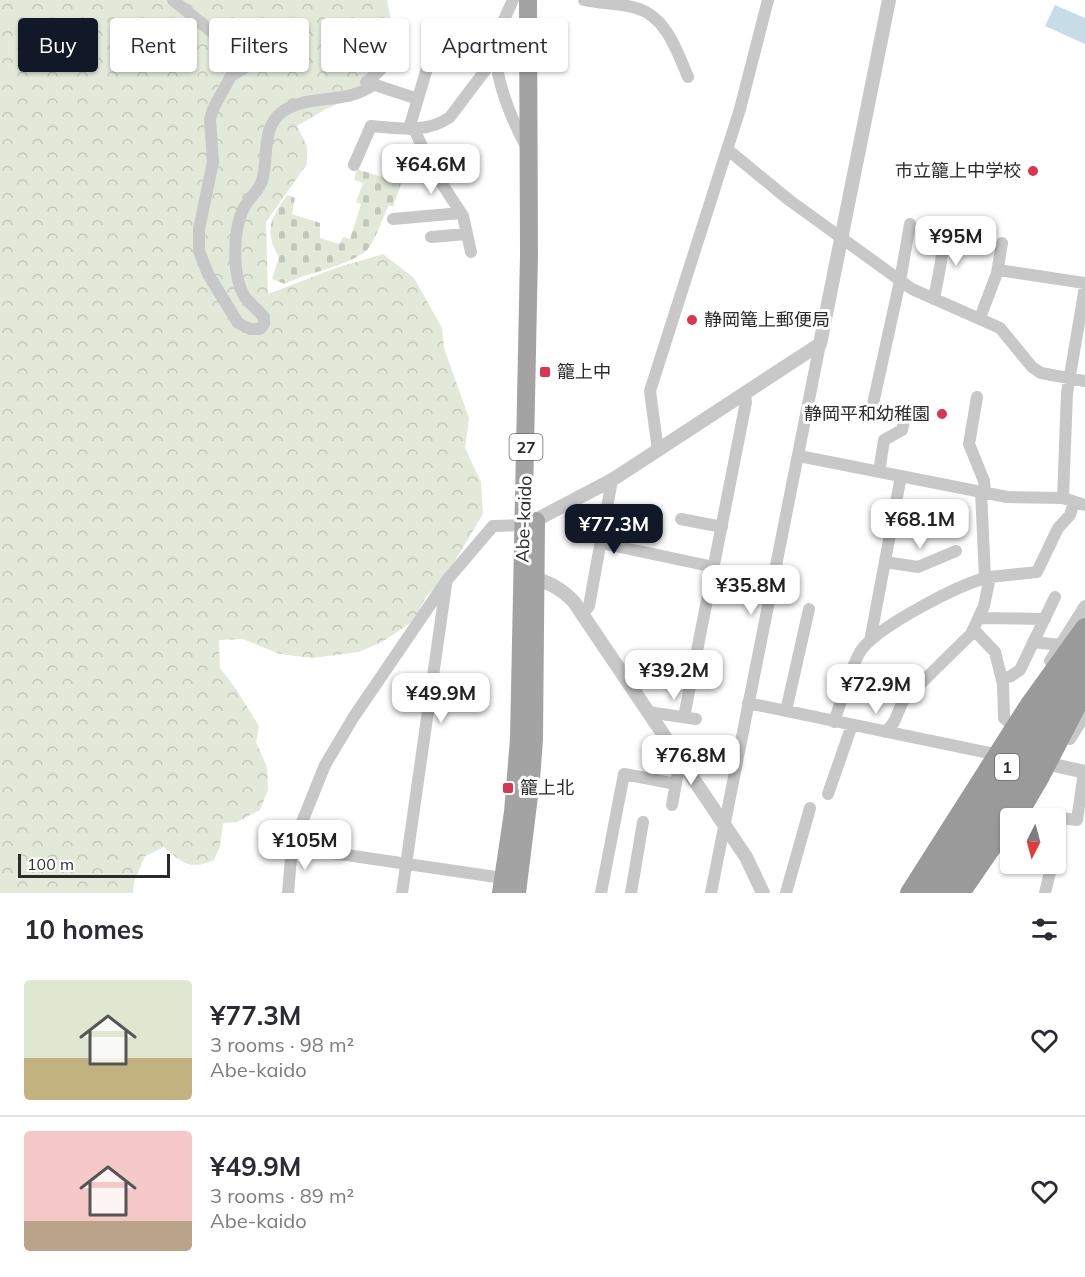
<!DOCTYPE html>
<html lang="en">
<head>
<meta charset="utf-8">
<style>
	body { margin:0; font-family:Mulish,"Noto Sans JP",sans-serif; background:#f7f7f7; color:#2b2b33; height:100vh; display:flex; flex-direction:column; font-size:22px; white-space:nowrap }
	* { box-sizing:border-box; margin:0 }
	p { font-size:20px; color:#7c7c81 }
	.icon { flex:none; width:33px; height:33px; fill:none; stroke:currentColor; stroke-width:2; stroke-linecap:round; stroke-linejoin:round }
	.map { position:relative; height:893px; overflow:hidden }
	.drawer { display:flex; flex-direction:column; background:#fff; flex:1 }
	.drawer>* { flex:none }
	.top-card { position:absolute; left:18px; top:18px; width:600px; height:54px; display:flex; gap:12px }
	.needle { width:39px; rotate:186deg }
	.fabs { position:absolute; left:1000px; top:808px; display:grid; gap:12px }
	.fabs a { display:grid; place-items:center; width:66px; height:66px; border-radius:6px; background:#fff; box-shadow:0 2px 4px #0004; font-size:30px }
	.scale { position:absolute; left:18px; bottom:15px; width:152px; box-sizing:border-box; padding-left:6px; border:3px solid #2b2b2b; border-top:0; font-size:16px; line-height:21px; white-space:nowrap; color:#2b2b2b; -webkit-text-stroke:4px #fff; paint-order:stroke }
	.price { position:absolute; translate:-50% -51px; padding:0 14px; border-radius:12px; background:#fff; color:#222; font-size:20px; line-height:39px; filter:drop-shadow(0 2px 3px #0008) }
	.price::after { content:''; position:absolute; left:50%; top:36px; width:18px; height:14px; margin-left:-9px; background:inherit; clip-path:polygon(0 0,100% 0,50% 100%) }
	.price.selected { background:#111827; color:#fff }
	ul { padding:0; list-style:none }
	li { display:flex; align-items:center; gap:18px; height:150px; padding:0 24px }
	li+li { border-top:2px solid #e1e1e2 }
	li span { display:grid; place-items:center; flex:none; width:168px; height:120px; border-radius:6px; color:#555 }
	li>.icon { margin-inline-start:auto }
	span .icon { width:72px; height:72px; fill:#fffc; stroke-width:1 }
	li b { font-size:26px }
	h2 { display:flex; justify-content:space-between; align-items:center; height:72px; padding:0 24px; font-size:26px }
	.chip { padding:0 21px; border-radius:6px; background:#fff; box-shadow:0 2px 4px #0004; font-size:21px; line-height:54px }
	.chip.selected { background:#111827; color:#fff }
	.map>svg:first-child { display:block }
	.forest { fill:url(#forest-crowns) }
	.cemetery { fill:url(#cemetery-stones) }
	.water { fill:#c6dde8 }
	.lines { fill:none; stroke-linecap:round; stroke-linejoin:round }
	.minor { stroke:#c8c8c8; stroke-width:12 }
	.tertiary { stroke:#c8c8c8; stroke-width:14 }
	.primary { stroke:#a3a3a3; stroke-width:18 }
	.trunk { stroke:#9a9a9a; stroke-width:20 }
	.trunk-bridge { stroke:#9a9a9a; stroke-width:20 }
	.poi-dot { fill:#da364f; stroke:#fff; stroke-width:2 }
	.labels { text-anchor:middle; stroke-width:6; stroke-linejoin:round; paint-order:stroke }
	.shield { fill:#fff; stroke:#6b6b6b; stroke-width:1.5 }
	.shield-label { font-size:16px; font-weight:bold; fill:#2b2b2b }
	.poi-label { font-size:18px; fill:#2b2b2b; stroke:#fff; text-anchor:start }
	.street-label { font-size:18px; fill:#2b2b2b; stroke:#fff }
</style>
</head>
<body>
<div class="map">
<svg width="1085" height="893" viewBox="0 0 1085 893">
	<defs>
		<pattern id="forest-crowns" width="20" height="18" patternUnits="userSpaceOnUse" patternTransform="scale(1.5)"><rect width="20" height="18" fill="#e3e9d9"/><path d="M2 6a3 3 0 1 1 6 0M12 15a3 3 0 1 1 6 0" fill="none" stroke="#c3c8ba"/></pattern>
		<pattern id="cemetery-stones" width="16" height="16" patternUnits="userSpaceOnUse" patternTransform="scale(1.5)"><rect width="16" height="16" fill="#e3e9d9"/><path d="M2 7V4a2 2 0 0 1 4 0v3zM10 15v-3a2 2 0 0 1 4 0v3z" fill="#c3c8ba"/></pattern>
	</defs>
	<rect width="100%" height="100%" fill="#fff"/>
	<path class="forest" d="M0,0h387l10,49 -43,48 -28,12 -29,17 10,20v18l-41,58 2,72 68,-26 47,-14 31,24 28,50 2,20 25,70 -4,30 16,34 2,32 -37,62 -21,22 -10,22 -33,22 -23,10 -46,6 -33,-4 -37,-15 -24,1 1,28 16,21 23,37 -3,16 11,25 1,23 -8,20 -23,12 -14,1 -3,23 -6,14c-23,11 -32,3 -50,-13l-19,9 -11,26 -1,11h-133z"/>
	<path class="cemetery" d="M357,169l44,14 -8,24 -4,-2c-5,10 -15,39 -23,46 -22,17 -56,20 -81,33l-13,-5 7,-22c-16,-27 -8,-38 8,-62l8,3 -3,16 28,9v15l19,6 4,-7 7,2 11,-35 -5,-2 7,-19 -9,-3z"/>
	<path class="water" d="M1055,5l30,13v26l-40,-18z"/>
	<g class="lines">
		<path class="minor" d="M173,0l39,32 21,4h15l22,-4 9,5 1,5 -1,5 -48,29 -18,33 -3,10 3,43 -14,67v22l9,23 30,49 12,6h10l4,-5v-7c-6,-7 -14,-13 -19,-20 -13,-20 -12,-64 -3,-85 5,-14 18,-20 21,-35 5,-22 -1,-50 19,-65 27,-19 64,-7 91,-27
			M513,0c-7,15 -15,31 -17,49 -2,28 16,72 30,97
			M584,0c17,4 35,3 52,8 30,8 41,43 52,69
			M400,31c-9,27 -12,35 -34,51l52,17
			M435,42l26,8 10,-24
			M409,129l31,-105
			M414,129l19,41 30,46 8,36
			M727,149l62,51 123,89 88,39 32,39 9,6 44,8
			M354,165l17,-39c27,2 56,8 79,-9l46,-61
			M393,219l68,-6
			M431,237l36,-3
			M998,270l87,13
			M934,299l7,-37 3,-31
			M980,318l17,-45 5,-30
			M977,397l-8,47 15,37 1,11
			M873,404l27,-123 10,-57
			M658,451l-8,-60 90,-282 28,-109
			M799,456l208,41 56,1 22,7
			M879,472l5,-32 18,-10 3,-14
			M981,491l4,87
			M1063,498l4,-105 18,-106
			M681,519l41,8
			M601,543l113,24
			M885,562l33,5 38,-16
			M582,615l7,-9 23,-126
			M979,618l66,1
			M973,629l22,23 8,32 1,34 11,10
			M870,641l31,-165
			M1033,642l28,3
			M1050,661l35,-55
			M1002,679l9,-3 9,-6 35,-73
			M748,703l251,52
			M786,711l23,-102
			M648,712l48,7
			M684,717l62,-315 -1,-8
			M834,722c6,-17 19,-62 28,-73 19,-24 99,-66 128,-72
			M886,732l8,-10 9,-21 68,-67 13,-28 6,-29 47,-5 21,-44 12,-13 4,-13
			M1070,739l15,-24
			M828,794l24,-69
			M672,805l8,-44
			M1056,843l5,-25 16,2 7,-48
			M292,847l218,32
			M288,893l4,-46 33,-82 28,-47 94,-138 46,-54 32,-1
			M402,893l44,-308
			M601,893l23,-119 52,10
			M631,893l12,-71
			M711,893l109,-549
			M786,893l24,-85
			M1045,893l7,-29"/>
		<path class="tertiary" d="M536,520l76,-40 208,-136 69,-344
			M527,577c19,3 34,11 47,25l172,255 17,36
			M1040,762l45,10"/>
		<path class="primary" d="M501,893l12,-81 6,-73 10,-485 -1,-254
			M517,893l14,-113 3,-41 2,-218"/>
		<path class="trunk" d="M1015,819l24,-41 46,-89
			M910,893l119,-187 56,-78
			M960,893l28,-41 23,-30"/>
		<path class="trunk-bridge" d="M928,893l157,-252
			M946,893l139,-225"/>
	</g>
	<g class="poi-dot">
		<circle cx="1033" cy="171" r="6"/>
		<circle cx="692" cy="320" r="6"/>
		<rect x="539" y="366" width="12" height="12" rx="3"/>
		<circle cx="942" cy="414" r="6"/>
		<rect x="502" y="782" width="12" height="12" rx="3"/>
	</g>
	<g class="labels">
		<g class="shield">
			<rect x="509.5" y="434" width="33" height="26" rx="4.5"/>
			<rect x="995" y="754" width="24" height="26" rx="4.5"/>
		</g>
		<g class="shield-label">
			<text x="526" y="453">27</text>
			<text x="1007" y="773">1</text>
		</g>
		<g class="poi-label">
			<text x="1021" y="177" text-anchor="end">市立籠上中学校</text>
			<text x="704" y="326">静岡篭上郵便局</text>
			<text x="557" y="378">籠上中</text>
			<text x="930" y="420" text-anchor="end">静岡平和幼稚園</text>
			<text x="520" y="794">籠上北</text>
		</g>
		<g class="street-label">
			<text transform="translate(524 519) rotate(-88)" y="6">Abe-kaido</text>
		</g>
	</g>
</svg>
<div class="fabs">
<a><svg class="needle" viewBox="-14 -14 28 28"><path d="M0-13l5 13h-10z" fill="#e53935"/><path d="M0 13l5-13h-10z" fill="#7c7c81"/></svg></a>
</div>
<div class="scale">100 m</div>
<b class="price" style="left:431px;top:195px">¥64.6M</b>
<b class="price" style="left:956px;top:267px">¥95M</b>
<b class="price" style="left:920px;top:550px">¥68.1M</b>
<b class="price selected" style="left:614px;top:555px">¥77.3M</b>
<b class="price" style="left:751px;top:616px">¥35.8M</b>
<b class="price" style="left:674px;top:701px">¥39.2M</b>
<b class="price" style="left:876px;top:715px">¥72.9M</b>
<b class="price" style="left:441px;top:724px">¥49.9M</b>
<b class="price" style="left:691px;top:786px">¥76.8M</b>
<b class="price" style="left:305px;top:871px">¥105M</b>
<div class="top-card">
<a class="chip selected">Buy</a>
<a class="chip">Rent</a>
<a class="chip">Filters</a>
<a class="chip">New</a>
<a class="chip">Apartment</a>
</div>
</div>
<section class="drawer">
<h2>10 homes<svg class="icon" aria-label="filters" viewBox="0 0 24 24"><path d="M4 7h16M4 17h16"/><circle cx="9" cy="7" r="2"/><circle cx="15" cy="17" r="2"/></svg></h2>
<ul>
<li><span style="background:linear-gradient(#dfe7d0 65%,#c2b280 0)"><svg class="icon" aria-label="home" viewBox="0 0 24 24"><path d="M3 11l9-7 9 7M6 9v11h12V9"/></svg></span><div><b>¥77.3M</b><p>3 rooms · 98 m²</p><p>Abe-kaido</p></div><svg class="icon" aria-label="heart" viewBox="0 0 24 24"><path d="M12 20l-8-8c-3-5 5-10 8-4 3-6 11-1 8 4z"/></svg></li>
<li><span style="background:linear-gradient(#f6c9c9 75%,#b9a48a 0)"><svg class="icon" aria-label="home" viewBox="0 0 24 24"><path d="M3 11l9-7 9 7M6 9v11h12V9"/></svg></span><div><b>¥49.9M</b><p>3 rooms · 89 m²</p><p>Abe-kaido</p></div><svg class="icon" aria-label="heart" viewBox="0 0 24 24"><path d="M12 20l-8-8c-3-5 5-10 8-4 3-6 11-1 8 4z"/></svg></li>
</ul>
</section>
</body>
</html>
